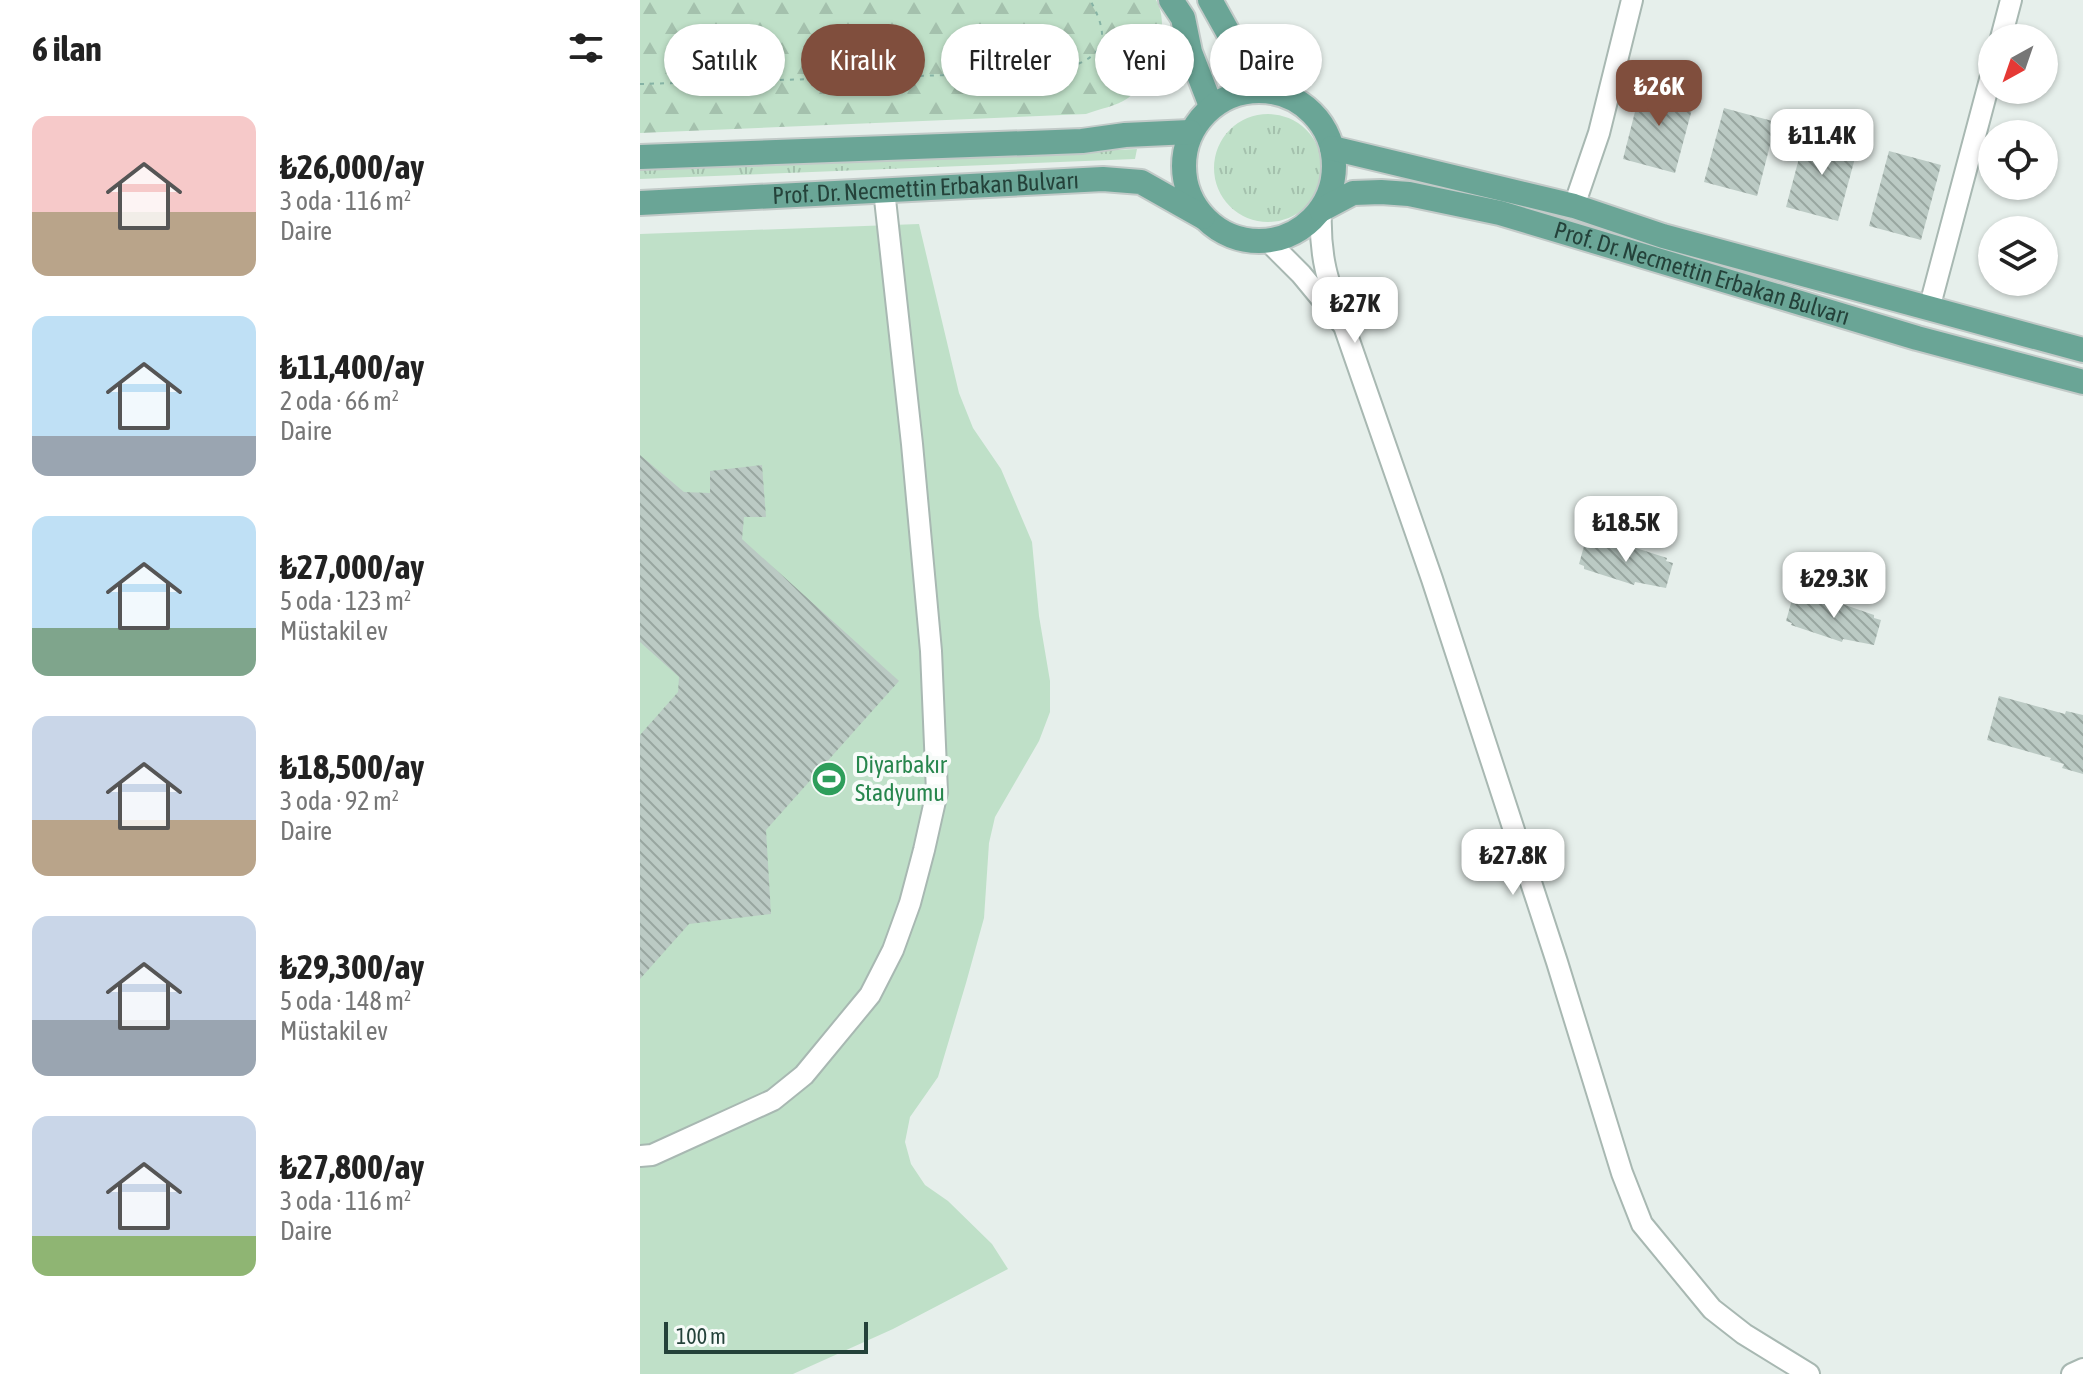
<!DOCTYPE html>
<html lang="tr">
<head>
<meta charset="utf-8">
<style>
	body { margin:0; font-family:"Asap Condensed",sans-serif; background:#f6f6f6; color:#222; height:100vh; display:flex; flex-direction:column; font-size:30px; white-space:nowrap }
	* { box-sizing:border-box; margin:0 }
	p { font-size:26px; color:#767676 }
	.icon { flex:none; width:44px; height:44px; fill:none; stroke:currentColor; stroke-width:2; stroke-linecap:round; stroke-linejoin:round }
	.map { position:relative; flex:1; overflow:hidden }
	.panel { display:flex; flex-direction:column; background:#fff; width:640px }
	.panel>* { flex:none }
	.top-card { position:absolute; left:24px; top:24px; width:760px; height:72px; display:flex; gap:16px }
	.needle { width:52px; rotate:220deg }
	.buttons { position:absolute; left:1338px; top:24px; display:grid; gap:16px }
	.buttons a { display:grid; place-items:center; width:80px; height:80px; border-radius:50%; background:#fff; box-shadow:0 2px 6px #0004; font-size:40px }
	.scale { position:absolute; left:24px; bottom:20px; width:204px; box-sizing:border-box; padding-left:8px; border:4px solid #24423a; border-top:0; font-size:22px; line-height:28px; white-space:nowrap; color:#24423a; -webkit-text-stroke:6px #f7fbf9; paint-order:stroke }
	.price { position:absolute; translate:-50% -68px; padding:0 18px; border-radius:16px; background:#fff; color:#222; font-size:26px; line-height:52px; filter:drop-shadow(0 2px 4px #0008) }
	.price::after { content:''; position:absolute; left:50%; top:48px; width:24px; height:18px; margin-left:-12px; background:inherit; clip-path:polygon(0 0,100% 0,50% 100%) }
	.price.selected { background:#804e3d; color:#fff }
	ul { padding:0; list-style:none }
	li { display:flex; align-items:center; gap:24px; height:200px; padding:0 32px }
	li span { display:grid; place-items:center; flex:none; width:224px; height:160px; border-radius:16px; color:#555 }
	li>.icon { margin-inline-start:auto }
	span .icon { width:96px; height:96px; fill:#fffc; stroke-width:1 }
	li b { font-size:34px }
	h2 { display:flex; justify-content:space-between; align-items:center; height:96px; padding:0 32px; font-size:34px }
	.chip { padding:0 28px; border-radius:36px; background:#fff; box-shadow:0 2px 6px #0004; font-size:28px; line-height:72px }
	.chip.selected { background:#804e3d; color:#fff }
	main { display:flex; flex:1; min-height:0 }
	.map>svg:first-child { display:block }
	.grass { fill:url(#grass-tufts) }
	.forest { fill:url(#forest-firs) }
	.pitch { fill:#bfe0c8 }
	.building { fill:url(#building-back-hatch) }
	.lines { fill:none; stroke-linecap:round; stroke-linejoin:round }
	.minor-casing { stroke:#a8b8b2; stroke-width:24 }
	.major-casing { stroke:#c2cac8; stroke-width:28 }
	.path { stroke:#86b3a5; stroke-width:2; stroke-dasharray:4 6; stroke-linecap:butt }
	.minor { stroke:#fff; stroke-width:20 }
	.major { stroke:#6aa596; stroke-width:24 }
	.labels { text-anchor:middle; stroke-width:8; stroke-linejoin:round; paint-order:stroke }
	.street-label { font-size:24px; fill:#24423a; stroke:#f7fbf9 }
	.leisure-label { font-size:24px; fill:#27864d; stroke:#f7fbf9; text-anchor:start }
</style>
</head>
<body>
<main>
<section class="panel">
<h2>6 ilan<svg class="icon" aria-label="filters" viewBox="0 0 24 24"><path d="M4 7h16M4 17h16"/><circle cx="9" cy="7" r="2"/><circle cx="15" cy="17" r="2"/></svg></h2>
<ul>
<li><span style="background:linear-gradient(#f6c9c9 60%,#b9a48a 0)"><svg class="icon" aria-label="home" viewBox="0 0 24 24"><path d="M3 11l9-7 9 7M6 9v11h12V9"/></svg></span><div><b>₺26,000/ay</b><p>3 oda · 116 m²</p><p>Daire</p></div></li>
<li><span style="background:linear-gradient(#bfe0f5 75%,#9aa5b1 0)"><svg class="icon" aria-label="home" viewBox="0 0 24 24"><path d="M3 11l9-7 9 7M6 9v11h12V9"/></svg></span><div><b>₺11,400/ay</b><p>2 oda · 66 m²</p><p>Daire</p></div></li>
<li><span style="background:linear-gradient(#bfe0f5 70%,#7fa58c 0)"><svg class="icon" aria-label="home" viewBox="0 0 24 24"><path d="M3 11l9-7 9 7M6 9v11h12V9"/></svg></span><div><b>₺27,000/ay</b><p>5 oda · 123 m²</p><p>Müstakil ev</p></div></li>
<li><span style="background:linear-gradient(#c9d6e8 65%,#b9a48a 0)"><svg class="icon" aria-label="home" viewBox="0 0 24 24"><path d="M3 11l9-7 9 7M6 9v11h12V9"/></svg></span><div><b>₺18,500/ay</b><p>3 oda · 92 m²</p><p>Daire</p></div></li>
<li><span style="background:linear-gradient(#c9d6e8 65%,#9aa5b1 0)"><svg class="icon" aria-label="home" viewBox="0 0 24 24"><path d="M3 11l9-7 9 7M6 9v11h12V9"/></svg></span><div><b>₺29,300/ay</b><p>5 oda · 148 m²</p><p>Müstakil ev</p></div></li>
<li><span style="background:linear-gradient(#c9d6e8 75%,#8fb573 0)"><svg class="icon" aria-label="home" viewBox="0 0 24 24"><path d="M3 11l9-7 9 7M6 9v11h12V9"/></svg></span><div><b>₺27,800/ay</b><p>3 oda · 116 m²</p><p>Daire</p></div></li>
</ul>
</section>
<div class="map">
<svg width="1443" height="1374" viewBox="0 0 1443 1374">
	<defs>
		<pattern id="grass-tufts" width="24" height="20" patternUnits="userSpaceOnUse" patternTransform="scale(2)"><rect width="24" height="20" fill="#bfe0c8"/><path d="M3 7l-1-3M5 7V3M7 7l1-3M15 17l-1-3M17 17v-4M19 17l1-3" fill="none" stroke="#a4c1ad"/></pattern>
		<pattern id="forest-firs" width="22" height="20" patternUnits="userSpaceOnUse" patternTransform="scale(2)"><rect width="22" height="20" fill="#bfe0c8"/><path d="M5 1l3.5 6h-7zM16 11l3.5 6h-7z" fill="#a4c1ad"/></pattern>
		<pattern id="building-back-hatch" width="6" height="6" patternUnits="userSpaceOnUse" patternTransform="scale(2)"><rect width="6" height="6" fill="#bbcac4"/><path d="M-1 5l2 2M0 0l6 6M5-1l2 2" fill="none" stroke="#98a6a0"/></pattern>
	</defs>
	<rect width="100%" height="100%" fill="#e6efeb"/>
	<path class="grass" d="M574 168a54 54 0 1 1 108 0a54 54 0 1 1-108 0Z
		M497,149l-2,10 -495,20v-9z"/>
	<path class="forest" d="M0,0h516c16,27 -2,81 -28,98 -11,8 -29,11 -42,16l-446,19z"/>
	<path class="pitch" d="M279,224l40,169 14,35 28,41 31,73 7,74 11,65v31l-11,29 -44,76 -6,26 -5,75 -18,65 -28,94 -28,40 -5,25 6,22 14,21 23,16 44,43 16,25 -115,60 -100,45h-153v-1140z"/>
	<path class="building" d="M1002,84l53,14 -20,75 -52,-14z
		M1084,108l52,14 -19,74 -53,-14z
		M1166,132l52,15 -20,74 -52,-14z
		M1249,151l52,14 -20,75 -52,-14z
		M0,455l44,37 26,1v-22l52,-6 4,52h-22l-2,22 157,142 -133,149 5,84 -82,10 -49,55v-244l38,-43 1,-15 -39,-35z
		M946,539l30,6 1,-3 50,16 -1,3 7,2 -7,25 -31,-6 -1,3 -50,-16v-3l-5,-2z
		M1153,596l31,6 1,-4 49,17v3l7,2 -7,25 -31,-6 -1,3 -51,-17 1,-2 -6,-2z
		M1359,696l66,18 1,-3 17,4v59l-21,-6 2,-4 -14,-4 1,-2 -64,-18z"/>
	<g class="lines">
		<defs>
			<path id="minor" d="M1361,38l10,-38
				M934,206l25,-73 33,-133
				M628,241l33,33 43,52c-16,-44 -25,-68 -23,-116
				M1289,309l63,-237
				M704,326l88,253 125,383 65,211 20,51 70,85 32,25 65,40
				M0,1156l12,-1 121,-55 31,-25 66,-80 23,-45 17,-47 14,-53 13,-58 -6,-141 -19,-207 -28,-254
				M1432,1374l11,-5"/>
			<g id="major">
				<path d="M531,0l12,18 7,34 21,54"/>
				<path d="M570,0l24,43 36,48"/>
				<circle cx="619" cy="166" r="75"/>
				<path d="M692,148l242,58 89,30 420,114"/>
				<path d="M0,157l442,-16 43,-6 65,-3"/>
				<path id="s1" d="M0,203l463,-24 38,3 62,35"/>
				<path id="s2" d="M681,210l32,-17 28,-1 28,2 91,19 417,125 166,44"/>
			</g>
		</defs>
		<use href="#minor" class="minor-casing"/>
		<use href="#major" class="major-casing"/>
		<path class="path" d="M0,84l415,-12c45,-13 60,-27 35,-72"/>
		<use href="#minor" class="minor"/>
		<use href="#major" class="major"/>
	</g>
	<defs>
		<symbol id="stadium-disc" viewBox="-11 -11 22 22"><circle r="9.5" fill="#2e9e5b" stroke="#f7fbf9"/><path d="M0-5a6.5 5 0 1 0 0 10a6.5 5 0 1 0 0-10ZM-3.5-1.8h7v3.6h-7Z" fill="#fff"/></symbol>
	</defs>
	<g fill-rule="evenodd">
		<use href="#stadium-disc" x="169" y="759" width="40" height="40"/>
	</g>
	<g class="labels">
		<g class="street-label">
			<text dy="8" stroke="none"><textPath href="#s1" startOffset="286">Prof. Dr. Necmettin Erbakan Bulvarı</textPath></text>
			<text dy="8" stroke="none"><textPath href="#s2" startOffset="396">Prof. Dr. Necmettin Erbakan Bulvarı</textPath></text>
		</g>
		<g class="leisure-label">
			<text x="215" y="773">Diyarbakır<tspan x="215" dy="28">Stadyumu</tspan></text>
		</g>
	</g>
</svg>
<div class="buttons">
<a><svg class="needle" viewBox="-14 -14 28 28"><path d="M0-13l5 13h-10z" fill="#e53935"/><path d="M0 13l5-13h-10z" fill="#767676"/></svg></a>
<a><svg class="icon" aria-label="locate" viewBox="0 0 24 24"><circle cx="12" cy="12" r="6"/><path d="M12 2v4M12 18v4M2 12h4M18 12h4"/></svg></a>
<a><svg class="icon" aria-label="layers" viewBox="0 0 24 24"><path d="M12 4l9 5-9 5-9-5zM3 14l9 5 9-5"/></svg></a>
</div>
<div class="scale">100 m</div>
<b class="price selected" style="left:1019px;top:128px">₺26K</b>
<b class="price" style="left:1182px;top:177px">₺11.4K</b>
<b class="price" style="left:715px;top:345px">₺27K</b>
<b class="price" style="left:986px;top:564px">₺18.5K</b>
<b class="price" style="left:1194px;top:620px">₺29.3K</b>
<b class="price" style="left:873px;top:897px">₺27.8K</b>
<div class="top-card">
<a class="chip">Satılık</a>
<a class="chip selected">Kiralık</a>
<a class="chip">Filtreler</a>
<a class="chip">Yeni</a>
<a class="chip">Daire</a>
</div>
</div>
</main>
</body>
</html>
